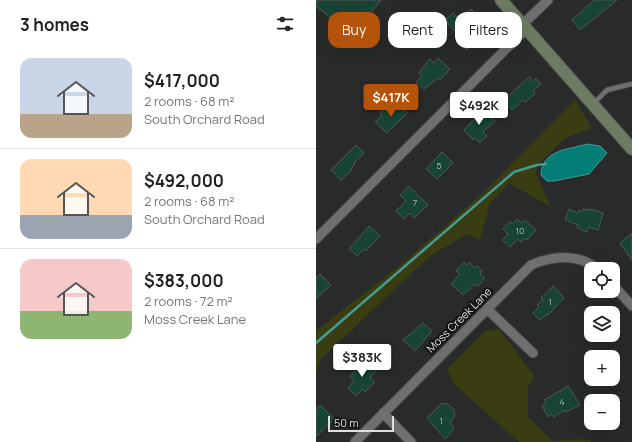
<!DOCTYPE html>
<html lang="en">
<head>
<meta charset="utf-8">
<style>
	body { margin:0; font-family:Manrope,sans-serif; background:#f6f6f6; color:#222; height:100vh; display:flex; flex-direction:column; font-size:15px; white-space:nowrap }
	* { box-sizing:border-box; margin:0 }
	p { font-size:13px; color:#767676 }
	.icon { flex:none; width:22px; height:22px; fill:none; stroke:currentColor; stroke-width:2; stroke-linecap:round; stroke-linejoin:round }
	.map { position:relative; flex:1; overflow:hidden }
	.details { display:flex; flex-direction:column; background:#fff; width:316px }
	.details>* { flex:none }
	.hud { position:absolute; left:12px; top:12px; width:244px; height:36px; display:flex; gap:8px }
	.buttons { position:absolute; left:268px; top:262px; display:grid; gap:8px }
	.buttons a { display:grid; place-items:center; width:36px; height:36px; border-radius:8px; background:#fff; box-shadow:0 4px 16px #0002; font-size:20px }
	.scale { position:absolute; left:12px; bottom:10px; width:66px; box-sizing:border-box; padding-left:4px; border:2px solid #dfe1df; border-top:0; font-size:11px; line-height:14px; white-space:nowrap; color:#dfe1df; -webkit-text-stroke:3px #121312; paint-order:stroke }
	.price { position:absolute; translate:-50% -34px; padding:0 9px; border-radius:4px; background:#fff; color:#222; font-size:13px; line-height:26px; filter:drop-shadow(0 1px 2px #0008) }
	.price::after { content:''; position:absolute; left:50%; top:24px; width:12px; height:9px; margin-left:-6px; background:inherit; clip-path:polygon(0 0,100% 0,50% 100%) }
	.price.current { background:#b45309; color:#fff }
	ul { padding:0; list-style:none }
	li { display:flex; align-items:center; gap:12px; height:100px; padding:0 20px }
	li+li { border-top:1px solid #e0e0e0 }
	li span { display:grid; place-items:center; flex:none; width:112px; height:80px; border-radius:12px; color:#555 }
	li>.icon { margin-inline-start:auto }
	span .icon { width:48px; height:48px; fill:#fffc; stroke-width:1 }
	li b { font-size:17px }
	h2 { display:flex; justify-content:space-between; align-items:center; height:48px; padding:0 20px; font-size:17px }
	.tag { padding:0 14px; border-radius:12px; background:#fff; box-shadow:0 4px 16px #0002; font-size:14px; line-height:36px }
	.tag.current { background:#b45309; color:#fff }
	main { display:flex; flex:1; min-height:0 }
	.map>svg:first-child { display:block }
	.green { fill:#393d11 }
	.water { fill:#037d75; stroke:#459b95 }
	.lines { fill:none; stroke-linecap:round; stroke-linejoin:round }
	.stream { stroke:#459b95; stroke-width:2.5 }
	.building { fill:#184436; stroke:#525554 }
	.lane-casing { stroke:#474947; stroke-width:6 }
	.street-casing { stroke:#474947; stroke-width:11 }
	.secondary-casing { stroke:#474947; stroke-width:14 }
	.lane { stroke:#6d706e; stroke-width:4.5 }
	.street { stroke:#6d706e; stroke-width:9 }
	.secondary { stroke:#6c7b61; stroke-width:12 }
	.labels { text-anchor:middle; stroke-width:4; stroke-linejoin:round; paint-order:stroke }
	.number-label { font-size:9px; fill:#adbab5 }
	.street-label { font-size:11px; fill:#dfe1df; stroke:#121312 }
</style>
</head>
<body>
<main>
<section class="details">
<h2>3 homes<svg class="icon" aria-label="filters" viewBox="0 0 24 24"><path d="M4 7h16M4 17h16"/><circle cx="9" cy="7" r="2"/><circle cx="15" cy="17" r="2"/></svg></h2>
<ul>
<li><span style="background:linear-gradient(#c9d6e8 70%,#b9a48a 0)"><svg class="icon" aria-label="home" viewBox="0 0 24 24"><path d="M3 11l9-7 9 7M6 9v11h12V9"/></svg></span><div><b>$417,000</b><p>2 rooms · 68 m²</p><p>South Orchard Road</p></div></li>
<li><span style="background:linear-gradient(#ffd9b3 70%,#9aa5b1 0)"><svg class="icon" aria-label="home" viewBox="0 0 24 24"><path d="M3 11l9-7 9 7M6 9v11h12V9"/></svg></span><div><b>$492,000</b><p>2 rooms · 68 m²</p><p>South Orchard Road</p></div></li>
<li><span style="background:linear-gradient(#f6c9c9 65%,#8fb573 0)"><svg class="icon" aria-label="home" viewBox="0 0 24 24"><path d="M3 11l9-7 9 7M6 9v11h12V9"/></svg></span><div><b>$383,000</b><p>2 rooms · 72 m²</p><p>Moss Creek Lane</p></div></li>
</ul>
</section>
<div class="map">
<svg width="316" height="442" viewBox="0 0 316 442">
	<rect width="100%" height="100%" fill="#282b29"/>
	<path class="green" d="M259,100l17,28 -27,10 -28,27 -1,9 15,33 -42,-24 -19,20 -10,37 -13,-6 -37,22 -109,103 -5,13v-41l83,-65 84,-73z
		M183,329l36,48 -7,10v30l24,24 33,-2 8,3h-74l-65,-58 -7,-15 38,-38z"/>
	<path class="water" d="M271,144l13,2 7,7 -18,21 -35,7h-7l-6,-6c1,-25 26,-25 46,-31z"/>
	<g class="lines">
		<path class="stream" d="M0,343l198,-171 23,-7 9,-1"/>
	</g>
	<path class="building" d="M0,0h65l-26,33 -7,-5 -2,2 -30,-24z
		M278,0h23l-37,30 -8,-10z
		M155,9l12,12 -14,15 6,6 -8,8 -9,-9 3,-3 -16,-18 8,-7 7,7z
		M122,58l12,11 -10,11 -2,-2 -14,11 -8,-7 6,-6 -3,-3 11,-14 4,4z
		M213,77l4,4 3,-3 5,6 -8,7 2,3 -10,8 -2,-2 -11,10 -8,-10z
		M81,103l10,10 -20,20 -12,-11 7,-6 -2,-2 5,-6 2,2 3,-2 2,1z
		M167,109l12,12 -12,11 4,4 -7,7 -5,-5 -2,2 -9,-10z
		M40,145l8,8 -10,10 1,1 -4,4 1,2 -11,10 -10,-10z
		M126,152l11,11 -16,16 -11,-10z
		M93,186l19,19 -14,13 -4,-5 -6,6 -8,-8 10,-10 -6,-6z
		M253,209l9,4 1,-3 3,2 1,-3 8,1v-1l12,4 -5,17 -9,-3 -2,5 -10,-4 1,-3 -13,-5z
		M201,219l4,4 4,-3 11,10 -9,10 -2,-2 -4,4 -3,-3 -8,8 -8,-7 6,-6 -5,-5 7,-8 2,3z
		M53,226l11,10 -14,15 -2,-2 -7,7 -8,-7z
		M316,233v27l-12,-17z
		M148,262l3,3 3,-2 5,5 2,-2 5,5 -2,3 5,4 -7,8 -3,-2 -12,11 -12,-11 9,-10 -4,-3z
		M4,274l11,11 -15,14v-21z
		M237,286l11,12 -16,17 -1,-1 -7,6 -7,-7 6,-6 -2,-2 6,-5 -2,-2z
		M107,323l9,8 -17,20 -12,-11z
		M48,359l12,12 -6,6 5,5 -10,10 -3,-3 -6,7 -8,-8 6,-7 -4,-4z
		M252,386l12,19 -14,7 -1,-2 -11,7 -2,-3 -4,3 -6,-11 4,-2 -2,-4z
		M126,403l6,1 6,6 1,6 -5,6 4,7 -9,10 -18,-21z
		M4,405l14,14 -18,18v-28z"/>
	<g class="lines">
		<defs>
			<path id="lane" d="M278,103l13,-13 25,-6"/>
			<path id="street" d="M206,25l26,-25
				M0,239l210,-210
				M297,285l19,21
				M171,309l46,44
				M67,413l28,29
				M39,442l176,-177c21,-9 48,-12 66,4"/>
			<path id="secondary" d="M185,0l131,149"/>
		</defs>
		<use href="#lane" class="lane-casing"/>
		<use href="#street" class="street-casing"/>
		<use href="#secondary" class="secondary-casing"/>
		<use href="#lane" class="lane"/>
		<use href="#street" class="street"/>
		<use href="#secondary" class="secondary"/>
	</g>
	<g class="labels">
		<g class="number-label">
			<text x="123" y="169">5</text>
			<text x="99" y="206">7</text>
			<text x="204" y="234">10</text>
			<text x="234" y="305">1</text>
			<text x="246" y="405">4</text>
			<text x="125" y="424">1</text>
		</g>
		<g class="street-label">
			<text transform="translate(143 320) rotate(-45)" y="4">Moss Creek Lane</text>
		</g>
	</g>
</svg>
<div class="buttons">
<a><svg class="icon" aria-label="locate" viewBox="0 0 24 24"><circle cx="12" cy="12" r="6"/><path d="M12 2v4M12 18v4M2 12h4M18 12h4"/></svg></a>
<a><svg class="icon" aria-label="layers" viewBox="0 0 24 24"><path d="M12 4l9 5-9 5-9-5zM3 14l9 5 9-5"/></svg></a>
<a>+</a>
<a>−</a>
</div>
<div class="scale">50 m</div>
<b class="price current" style="left:75px;top:118px">$417K</b>
<b class="price" style="left:163px;top:126px">$492K</b>
<b class="price" style="left:46px;top:378px">$383K</b>
<div class="hud">
<a class="tag current">Buy</a>
<a class="tag">Rent</a>
<a class="tag">Filters</a>
</div>
</div>
</main>
</body>
</html>
